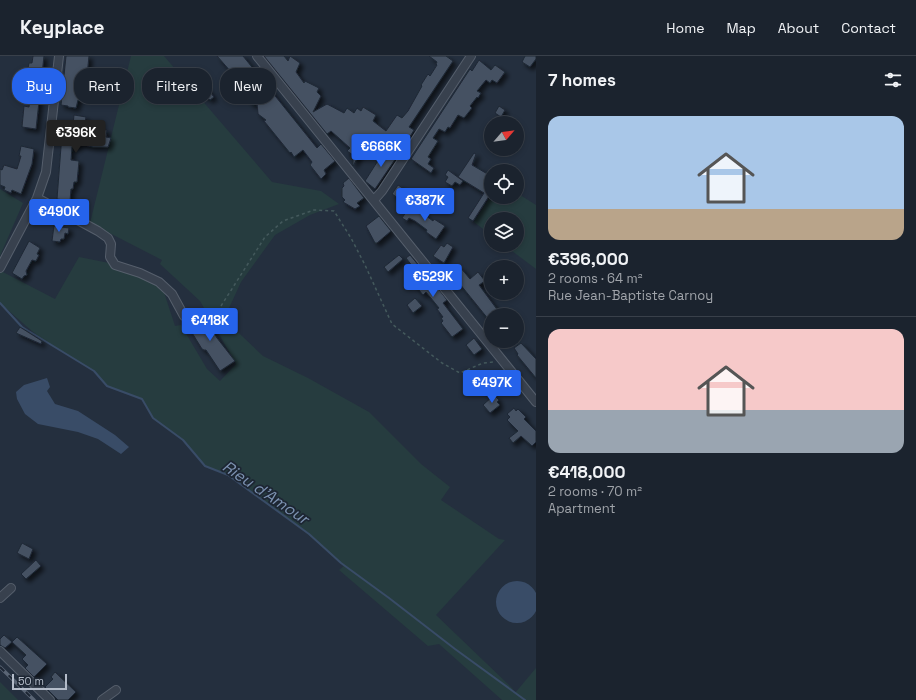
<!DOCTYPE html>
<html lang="en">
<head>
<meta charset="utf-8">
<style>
	body { margin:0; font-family:"Space Grotesk",sans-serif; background:#282f3a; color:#f1f3f6; height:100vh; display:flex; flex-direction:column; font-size:15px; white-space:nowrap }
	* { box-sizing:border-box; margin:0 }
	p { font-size:13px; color:#a0a4aa }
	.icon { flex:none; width:22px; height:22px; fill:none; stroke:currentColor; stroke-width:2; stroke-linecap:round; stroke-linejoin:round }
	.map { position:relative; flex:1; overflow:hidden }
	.side { display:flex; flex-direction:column; background:#1b232e; width:380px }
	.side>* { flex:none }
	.guide { position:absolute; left:12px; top:12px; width:380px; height:36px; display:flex; gap:8px }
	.needle { width:26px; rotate:62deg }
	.buttons { position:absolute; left:484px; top:60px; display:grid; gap:8px }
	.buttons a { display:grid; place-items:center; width:40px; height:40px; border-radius:50%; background:#1b232e; box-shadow:0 2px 6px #0003,0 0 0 1px #39404a; font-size:20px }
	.scale { position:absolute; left:12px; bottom:10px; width:55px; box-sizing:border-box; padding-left:4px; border:2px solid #b4bcc9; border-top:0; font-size:11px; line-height:14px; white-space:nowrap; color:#b4bcc9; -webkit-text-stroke:3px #1d2633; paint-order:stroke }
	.price { position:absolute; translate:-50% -34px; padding:0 9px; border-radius:4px; background:#2563eb; color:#fff; font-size:13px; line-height:26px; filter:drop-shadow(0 1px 2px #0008) }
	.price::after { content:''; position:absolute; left:50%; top:24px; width:12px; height:9px; margin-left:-6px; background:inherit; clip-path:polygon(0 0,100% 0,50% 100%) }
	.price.active { background:#222; color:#fff }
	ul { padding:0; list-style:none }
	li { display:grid; align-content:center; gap:8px; height:212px; padding:0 12px }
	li+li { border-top:1px solid #39404a }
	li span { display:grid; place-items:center; height:124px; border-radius:12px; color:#555 }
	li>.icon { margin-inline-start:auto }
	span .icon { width:72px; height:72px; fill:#fffc; stroke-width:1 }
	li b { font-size:17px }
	h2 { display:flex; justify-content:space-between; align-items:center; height:48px; padding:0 12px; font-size:17px }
	.tag { padding:0 14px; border-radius:16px; background:#1b232e; box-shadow:0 2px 6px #0003,0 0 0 1px #39404a; font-size:14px; line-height:36px }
	.tag.active { background:#2563eb; color:#fff }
	header { display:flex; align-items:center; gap:24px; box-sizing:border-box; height:56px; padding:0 20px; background:#1b232e; border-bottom:1px solid #39404a }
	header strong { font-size:19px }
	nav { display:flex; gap:22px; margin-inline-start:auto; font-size:14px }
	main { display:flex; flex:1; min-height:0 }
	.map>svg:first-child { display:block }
	.green { fill:#263c3f }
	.water { fill:#394c67 }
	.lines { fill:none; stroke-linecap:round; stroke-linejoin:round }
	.stream { stroke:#394c67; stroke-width:2 }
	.building { fill:#455162; stroke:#1f2835; filter:url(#shadow) }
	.minor-casing { stroke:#565f6c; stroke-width:10 }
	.path { stroke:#44595c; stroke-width:1.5; stroke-dasharray:3 3; stroke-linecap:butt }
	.minor { stroke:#38414e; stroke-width:8 }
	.rail-casing { stroke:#5a6575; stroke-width:3.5 }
	.rail { stroke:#1d2633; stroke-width:2; stroke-dasharray:6; stroke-linecap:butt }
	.labels { text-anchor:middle; stroke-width:3.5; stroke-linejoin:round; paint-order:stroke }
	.water-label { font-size:16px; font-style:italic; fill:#7c92b1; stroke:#1d2633 }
</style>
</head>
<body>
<header>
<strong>Keyplace</strong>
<nav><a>Home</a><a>Map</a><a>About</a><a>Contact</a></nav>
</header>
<main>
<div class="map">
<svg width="536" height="644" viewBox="0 0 536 644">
	<defs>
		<filter id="shadow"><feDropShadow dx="3.5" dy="3.5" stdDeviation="2" flood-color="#0009"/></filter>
	</defs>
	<rect width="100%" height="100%" fill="#242f3e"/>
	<path class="green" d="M131,0h33l108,126 49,9 18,13 -29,11 -35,20 -34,47 -17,37 39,37 45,22 61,34 52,52 29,23 -9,13 58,39 6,1 -69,75 76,73 3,5 21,-25v32h-34l-63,-56 -11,2 -89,-76 6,-5h-2l-47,-41 -67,-49 -24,-9 -24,-27 -28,-21 -11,-19 -35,-13 -13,-15 -53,-32 -41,-36v-31l1,-1 54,28 24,-42 30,6 52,20 14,43 6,-1 26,44 13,12 16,-17 -36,-63 -40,-37 2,-4 -72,-37z
		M0,133l23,14 -23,53z
		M517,137l19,12v64l-32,-24h13v-26h-26v16l-17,-13 17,-26v1h26z
		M0,626l18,18h-18z"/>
	<path class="water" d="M47,322l3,9 -3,4 8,13 23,7 37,24 14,12 -8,7 -23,-15 -20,-7 -40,-8 -13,-10 -8,-15 -1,-7 8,-7z
		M496 546a21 21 0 1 1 42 0a21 21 0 1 1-42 0Z"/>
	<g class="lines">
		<path class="stream" d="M0,247l22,24 72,44 13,15 35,13 11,19 30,22 22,26 23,9 81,59 32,29 48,35 66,51 70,51"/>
	</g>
	<path class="building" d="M33,0h11l-8,73 -14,-2 2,-21 5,1 2,-15 -4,-1 2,-16 -2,-1 2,-11h3z
		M66,0h23l-3,29 -4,-1 -2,2 -1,14h-1l-2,8 -8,-1v-1l-7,-1z
		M217,0h26l74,92 4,-4 14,17 -11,9 2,4 -5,5 -11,-14 2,-3 -9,-12 -9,7 -3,-5 -1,1 -26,-32 2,-1 -8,-6 -1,-12 -4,3 -16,-19 -1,1 -5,-6 1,-1 -3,-5 3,-2z
		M264,0h20l4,5 2,-5 10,7 -4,9 8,11 1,-2 14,7 -2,4 4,4 -8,16 14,-8 17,9 3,-5 7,5 3,-5 4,3 2,-4 13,8 -3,6 13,10 11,-16 5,3 6,-7 14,-25 -1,-1 7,-11 2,2 7,-11 -1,-1 1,-2 -8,-6h17l7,5 -44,66 5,3 -6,10 -3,-1 -2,3 -10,-6 -10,9 -15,-10 -7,12 2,1 -10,18v-11l-6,-4 3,-3 -19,-17 -4,3z
		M525,0h11v3l-6,8 -8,-5z
		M479,4l12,10 4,-5 10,7 -8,11 -5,-3 -2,3 -4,-3 -9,11 4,2 -3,5 -1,-1 -7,9 2,2 -8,10 -6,-3 -8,13 -2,-1 -3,5 -6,-3 -6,9 5,3 -10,16 3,2 -3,5 6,4 -3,5 -20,-14 59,-90 2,2z
		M201,25l13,16 -4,3 -4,-4 -1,1 -6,-7 1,-1 -3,-4z
		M499,50l6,4 -4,7 -6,-4z
		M74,59l12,2 -2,11 23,2 -1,7 5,1 -3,9h-15l-13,-3 -1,3h-7l-1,13 8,1 -2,21h-3l-1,7h-2l-1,12 -13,-2 5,-65 10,1z
		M21,90l13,3 -2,15 -11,30 -9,-4 -1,3 -7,-3 1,-3 -5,-2v-16l2,1 2,-5 13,4 4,-13h-2z
		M386,92l12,7 -23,34 -10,-8z
		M474,97l2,1 -4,11 19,11v17l-18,28 -5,-3 16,-25 -26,-16z
		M448,114l15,11 -3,4 -5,-3 -3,4 -7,-4 3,-5 -3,-2z
		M349,122l15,20 -7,5 3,3 -5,3 -12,-7 2,-2 -3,-3v-9l2,-2 -1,-3z
		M398,129l12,8 -6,9 -12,-8z
		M409,152l4,3 2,-3 18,13 1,-2 11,7 -9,13 -10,-7 1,-2 -12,-9 -6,-3 -2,3 -5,-3z
		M379,160l12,15 -14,12h-2l-9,-17z
		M54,170l15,2 -1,6 -3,-1 -1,6h-3l-1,3 -8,-1z
		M29,185l11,7 -3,6 2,1 -3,6 -4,-1 -6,11 1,4 -3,1 -2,3 -10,-6z
		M447,187l6,4 -9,16 -11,-7 8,-11 3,2z
		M399,199l4,4 -15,13 -4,-5z
		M410,199l14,17 -4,2 13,16 4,-3 10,13 -4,3 20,26 -11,8 -11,-14 2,-2 -2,-3 2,-1 -6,-8 2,-1 -13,-16 -3,3 -18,-22 8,-6 -7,-9z
		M460,211l10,12 8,-7 7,9 -6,4 20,27 -4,3h-4v3l-2,2 -38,-47z
		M415,242l7,8 -9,7 -6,-8z
		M202,257l15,25 18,23 -15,10 -14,-21h-2l-2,-1 -16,-26z
		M20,271l22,14 -1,3 -25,-11z
		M474,282l8,11 -8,6 -8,-10z
		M521,287l15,16v19l-19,-23 1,-1 -4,-6z
		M485,319l9,11 -8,6 -4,-3 -3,1 -4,-5z
		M494,339l5,5 -2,2 3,3 -10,8 -7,-8z
		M514,352l2,3 2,-2 8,8 -2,2 12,12v11l-4,4 -11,-10 -8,7 -4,-5 9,-7 -11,-11 3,-3 -3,-3z
		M22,487l11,6 -4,10 -12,-6z
		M36,504l5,6 -15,13 -5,-5z
		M4,579l8,7 -7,6 -5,-3v-6z
		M17,581l30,27 -13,13 -9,-9 3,-3 -6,-6 4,-4 -14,-13z
		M55,616l21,20 -8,8h-10l-13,-13 8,-8 -2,-2z"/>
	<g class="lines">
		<defs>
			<path id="minor" d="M257,0l279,346
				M37,142l61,33 10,7 3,6 -1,13 5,8 25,8 19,9 13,12 12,22
				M374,144l8,-9 89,-135
				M0,212l37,-70 9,-26 13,-116
				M0,542l11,-10
				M0,595l50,49
				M102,644l14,-10"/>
		</defs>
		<use href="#minor" class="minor-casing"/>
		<path class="path" d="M221,250l44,-69 18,-16 31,-11 20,1 17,27 14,27 27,59 50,39 18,10 23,-10 11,-1"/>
		<use href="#minor" class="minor"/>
		<defs>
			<path id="rail" d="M0,611l34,33"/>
		</defs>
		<use href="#rail" class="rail-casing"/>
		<use href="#rail" class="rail"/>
	</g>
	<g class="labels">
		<g class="water-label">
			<text transform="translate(266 436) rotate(34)" y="6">Rieu d'Amour</text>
		</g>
	</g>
</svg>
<div class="buttons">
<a><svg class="needle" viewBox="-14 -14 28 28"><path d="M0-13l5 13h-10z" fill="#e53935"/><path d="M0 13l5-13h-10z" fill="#a0a4aa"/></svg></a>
<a><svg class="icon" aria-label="locate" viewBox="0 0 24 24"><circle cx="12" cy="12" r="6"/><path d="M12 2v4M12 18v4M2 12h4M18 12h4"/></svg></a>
<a><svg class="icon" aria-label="layers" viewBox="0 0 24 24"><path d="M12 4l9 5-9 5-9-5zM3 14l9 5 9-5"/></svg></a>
<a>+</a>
<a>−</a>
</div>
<div class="scale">50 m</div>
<b class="price active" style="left:76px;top:98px">€396K</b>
<b class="price" style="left:381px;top:112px">€666K</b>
<b class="price" style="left:425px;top:166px">€387K</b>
<b class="price" style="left:59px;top:177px">€490K</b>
<b class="price" style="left:433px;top:242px">€529K</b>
<b class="price" style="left:210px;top:286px">€418K</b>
<b class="price" style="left:492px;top:348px">€497K</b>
<div class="guide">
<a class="tag active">Buy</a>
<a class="tag">Rent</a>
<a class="tag">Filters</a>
<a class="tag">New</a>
</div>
</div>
<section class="side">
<h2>7 homes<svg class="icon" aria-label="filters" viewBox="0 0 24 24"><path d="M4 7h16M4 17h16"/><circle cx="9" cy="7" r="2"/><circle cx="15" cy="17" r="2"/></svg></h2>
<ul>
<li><span style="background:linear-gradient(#a9c7e8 75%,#b9a48a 0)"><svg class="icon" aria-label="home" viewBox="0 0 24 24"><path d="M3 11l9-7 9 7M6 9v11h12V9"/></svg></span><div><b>€396,000</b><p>2 rooms · 64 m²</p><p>Rue Jean-Baptiste Carnoy</p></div></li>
<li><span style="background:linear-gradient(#f6c9c9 65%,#9aa5b1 0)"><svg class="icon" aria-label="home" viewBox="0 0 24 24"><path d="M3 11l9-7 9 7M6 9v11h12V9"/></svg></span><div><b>€418,000</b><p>2 rooms · 70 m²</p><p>Apartment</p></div></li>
</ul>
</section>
</main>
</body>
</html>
